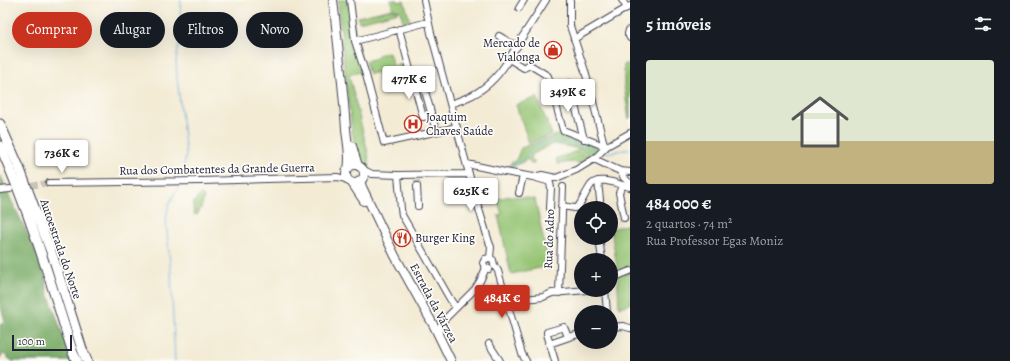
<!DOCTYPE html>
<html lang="pt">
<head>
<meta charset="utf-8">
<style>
	body { margin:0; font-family:Alegreya,serif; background:#20242c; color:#f1f3f6; height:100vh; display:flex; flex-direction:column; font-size:15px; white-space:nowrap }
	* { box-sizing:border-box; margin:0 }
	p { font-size:13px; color:#9ea1a6 }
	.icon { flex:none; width:22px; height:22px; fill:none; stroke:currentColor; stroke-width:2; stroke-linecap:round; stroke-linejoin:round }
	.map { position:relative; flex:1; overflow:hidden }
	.sheet { display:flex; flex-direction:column; background:#171b24; width:380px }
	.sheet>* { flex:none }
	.guide { position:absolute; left:12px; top:12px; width:380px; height:36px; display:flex; gap:8px }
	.controls { position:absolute; left:574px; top:201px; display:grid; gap:8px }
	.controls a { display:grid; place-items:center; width:44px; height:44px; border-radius:50%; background:#171b24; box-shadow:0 4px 16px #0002; font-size:20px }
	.scale { position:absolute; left:12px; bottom:10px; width:60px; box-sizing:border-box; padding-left:4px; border:2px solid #22223b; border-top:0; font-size:11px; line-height:14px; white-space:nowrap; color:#22223b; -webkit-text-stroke:3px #fdfcf7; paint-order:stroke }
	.price { position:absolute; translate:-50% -34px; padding:0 9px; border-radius:4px; background:#fff; color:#222; font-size:13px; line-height:26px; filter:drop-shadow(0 1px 2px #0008) }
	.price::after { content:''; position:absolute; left:50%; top:24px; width:12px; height:9px; margin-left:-6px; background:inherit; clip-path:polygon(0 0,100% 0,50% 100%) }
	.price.active { background:#c8321e; color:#fff }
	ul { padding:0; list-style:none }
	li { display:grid; align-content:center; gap:8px; height:212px; padding:0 16px }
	li span { display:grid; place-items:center; height:124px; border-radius:4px; color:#555 }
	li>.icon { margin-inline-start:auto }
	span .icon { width:72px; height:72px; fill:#fffc; stroke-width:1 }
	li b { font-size:17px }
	h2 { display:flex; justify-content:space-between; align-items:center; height:48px; padding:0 16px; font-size:17px }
	.tag { padding:0 14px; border-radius:18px; background:#171b24; box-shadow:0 4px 16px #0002; font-size:14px; line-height:36px }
	.tag.active { background:#c8321e; color:#fff }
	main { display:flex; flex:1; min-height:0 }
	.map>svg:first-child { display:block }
	.green { fill:#95c473; stroke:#5c7357 }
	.forest { fill:#78aa65; stroke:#4d6650 }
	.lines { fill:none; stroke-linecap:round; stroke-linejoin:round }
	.stream { stroke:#68a9dc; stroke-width:1 }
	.minor-tunnel { stroke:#c9c3b5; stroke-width:6; stroke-dasharray:6 3; stroke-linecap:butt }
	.minor-casing { stroke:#414052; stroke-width:8 }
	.major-casing { stroke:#414052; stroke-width:10 }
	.highway-casing { stroke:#414052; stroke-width:11 }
	.minor { stroke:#fff; stroke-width:6 }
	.major { stroke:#fff; stroke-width:8 }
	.highway { stroke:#fff; stroke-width:9 }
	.labels { text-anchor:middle; stroke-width:3.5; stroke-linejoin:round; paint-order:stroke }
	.poi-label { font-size:12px; fill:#22223b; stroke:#fdfcf7; text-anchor:start }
	.street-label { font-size:12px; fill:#22223b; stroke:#fdfcf7 }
</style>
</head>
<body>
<main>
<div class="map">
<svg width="630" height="361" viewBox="0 0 630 361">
	<rect width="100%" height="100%" fill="#fdfcf7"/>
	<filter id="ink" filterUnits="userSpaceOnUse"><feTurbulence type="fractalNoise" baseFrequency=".025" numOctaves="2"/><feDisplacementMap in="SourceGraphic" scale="8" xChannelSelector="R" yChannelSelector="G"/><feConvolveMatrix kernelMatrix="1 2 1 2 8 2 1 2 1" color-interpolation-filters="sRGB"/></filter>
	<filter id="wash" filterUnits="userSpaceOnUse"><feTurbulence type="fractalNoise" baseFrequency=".012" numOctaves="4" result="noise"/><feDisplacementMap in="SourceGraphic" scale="16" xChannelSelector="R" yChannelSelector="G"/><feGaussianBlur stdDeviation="0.9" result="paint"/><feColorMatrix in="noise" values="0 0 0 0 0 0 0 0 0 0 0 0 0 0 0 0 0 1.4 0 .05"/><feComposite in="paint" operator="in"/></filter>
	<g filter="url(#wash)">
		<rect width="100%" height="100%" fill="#f3ebd4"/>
		<path class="green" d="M338,0h10l16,71 -15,4 19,78 2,18 -8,-6 -5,-11 -5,-22 -7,-57z
			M390,0h8v2l6,-1 6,20 -3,1 -1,-1 -3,2 -2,-12 -8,-2z
			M392,9l7,3 -40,10 -1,-5z
			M387,52l2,1 4,13 10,-2 1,6 -21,2 -1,3 2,8 -4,1 -2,-12 -9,2 -4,-13 12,-3 1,-3z
			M624,64h6v54l-1,1 -5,-34z
			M537,97l15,38 -23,8 -13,-38z
			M560,134h4l37,15 -5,6 -7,4 -8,-10 -26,-5h-3l-19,10 -2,4 3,3v3h-3l-3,-5 -21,11 4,-7 5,-3 5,-12z
			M579,150l8,9 -5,5 -10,-2 -14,2 -2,-6 11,-3z
			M200,195h2l2,3 -3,10 -4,7 -3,-1c-2,-10 -1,-12 6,-19z
			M510,196l25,3 14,67 -38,8 -13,-59 4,-1 -5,-15z
			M630,224v80l-11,3 -2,-39 -6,-39z"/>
		<path class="forest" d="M0,174l10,24 11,22 22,47 5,26 24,68h-60l-8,-7 -4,4v-33l5,-4 -5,-17z"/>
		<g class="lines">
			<path class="stream" d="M181,0l-1,18 1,12 -5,31 1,17 9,76 -4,24
				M605,153l25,-4
				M510,167l7,-5 9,-4 2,-5 4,-5 20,-7 17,1 30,9
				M175,361l-4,-87 -5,-52c1,-17 5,-23 14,-37"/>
		</g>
	</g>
	<g filter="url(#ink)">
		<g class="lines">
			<path class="minor-tunnel" d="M417,186v-7
				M23,187l26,-4"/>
			<defs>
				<path id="minor" d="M350,0l5,41 11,34 18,68 73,-16
					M424,0l7,33 44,163 14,46 2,5 -1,11 3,2 1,5 4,6 24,83 4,7
					M570,0v26l15,45 20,77
					M622,0l5,8
					M519,8l5,-8
					M399,29l24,88 8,-2
					M630,30h-1l-1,4 2,4
					M499,36l18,11
					M574,39l56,-33
					M355,41l73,-19
					M509,59l15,9 2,-1 2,-2h2l18,11 15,54 41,16
					M412,78l9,-2 15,55
					M569,83l15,56
					M450,104c13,-4 26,-9 36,-18 13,-10 22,-25 30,-39 10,-16 20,-31 30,-47
					M594,159l26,12 10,1
					M467,164l38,8 28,5 14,4 3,2 1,5 -1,20
					M360,168l12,6 26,1 71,-1
					M620,171l4,7 6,5
					M398,175l3,34 1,6 48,84 6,9
					M533,177l9,-2 14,3 20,-8 18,-11 13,-13 23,-13
					M598,181l2,19
					M49,183l153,-2 136,-4 10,3
					M417,186l1,20
					M622,186l-3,7 5,25
					M0,190l10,-1
					M519,193l4,-17
					M561,206l14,2 3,-1c5,-7 8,-15 13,-22 8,-10 29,0 39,2
					M599,238l3,22
					M489,269l-4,-2 -2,-4 2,-4 5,-1
					M611,277l9,-2 10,-4
					M605,290l2,22
					M559,293l4,-106
					M507,301l36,-4 9,-4 35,-3
					M611,327l12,-1 7,2
					M439,335v-5l3,-8 33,-33 5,-8 6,-13
					M489,344l11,17
					M549,344l32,-11
					M555,361l-8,-27v-2l17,-5 4,10"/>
				<path id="major" d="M333,0c5,43 10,86 13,129 1,13 5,27 2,40
					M352,146l6,20
					M346 174a9 9 0 1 1 18 0a9 9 0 1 1-18 0Z
					M360,180l2,7 33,69 40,72 16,33
					M352,183l12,18"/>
				<path id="highway" d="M0,124l19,43 34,90 29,92 5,12
					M0,146c30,67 51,137 73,207l4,8"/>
			</defs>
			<use href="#minor" class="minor-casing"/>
			<use href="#major" class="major-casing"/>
			<use href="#highway" class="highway-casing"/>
			<use href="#minor" class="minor"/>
			<use href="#major" class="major"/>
			<use href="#highway" class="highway"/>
		</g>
	</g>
	<defs>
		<symbol id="shop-ring" viewBox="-11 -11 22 22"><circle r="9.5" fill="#fdfcf7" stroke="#c8321e" stroke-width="1.5"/><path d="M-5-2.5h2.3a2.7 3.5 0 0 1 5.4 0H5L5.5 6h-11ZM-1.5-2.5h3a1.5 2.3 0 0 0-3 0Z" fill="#c8321e"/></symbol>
		<symbol id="hospital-ring" viewBox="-11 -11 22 22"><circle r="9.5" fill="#fdfcf7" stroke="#c8321e" stroke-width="1.5"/><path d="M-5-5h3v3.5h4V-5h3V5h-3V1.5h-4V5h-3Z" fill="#c8321e"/></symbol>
		<symbol id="restaurant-ring" viewBox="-11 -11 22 22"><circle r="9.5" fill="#fdfcf7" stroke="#c8321e" stroke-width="1.5"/><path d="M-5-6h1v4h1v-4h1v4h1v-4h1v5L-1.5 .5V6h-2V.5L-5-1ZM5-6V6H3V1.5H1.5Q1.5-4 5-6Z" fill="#c8321e"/></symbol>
	</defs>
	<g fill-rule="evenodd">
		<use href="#shop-ring" x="543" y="40" width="20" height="20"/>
		<use href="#hospital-ring" x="403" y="114" width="20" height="20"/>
		<use href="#restaurant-ring" x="392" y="228" width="20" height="20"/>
	</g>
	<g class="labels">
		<g class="poi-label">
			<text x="540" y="47" text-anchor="end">Mercado de<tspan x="540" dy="14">Vialonga</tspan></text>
			<text x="426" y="121">Joaquim<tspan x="426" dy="14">Chaves Saúde</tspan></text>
			<text x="415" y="242">Burger King</text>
		</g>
		<g class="street-label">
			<text transform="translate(217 169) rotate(-1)" y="4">Rua dos Combatentes da Grande Guerra</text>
			<text transform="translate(549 239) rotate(-88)" y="4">Rua do Adro</text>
			<text transform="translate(61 249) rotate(71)" y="4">Autoestrada do Norte</text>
			<text transform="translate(434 303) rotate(62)" y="4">Estrada da Várzea</text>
		</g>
	</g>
</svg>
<div class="controls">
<a><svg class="icon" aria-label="locate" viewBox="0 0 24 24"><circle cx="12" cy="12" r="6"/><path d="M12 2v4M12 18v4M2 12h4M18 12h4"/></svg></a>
<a>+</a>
<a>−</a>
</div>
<div class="scale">100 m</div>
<b class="price" style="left:409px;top:100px">477K €</b>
<b class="price" style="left:568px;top:113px">349K €</b>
<b class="price" style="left:62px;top:174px">736K €</b>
<b class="price" style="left:471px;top:212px">625K €</b>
<b class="price active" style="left:502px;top:319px">484K €</b>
<div class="guide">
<a class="tag active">Comprar</a>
<a class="tag">Alugar</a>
<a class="tag">Filtros</a>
<a class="tag">Novo</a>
</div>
</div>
<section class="sheet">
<h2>5 imóveis<svg class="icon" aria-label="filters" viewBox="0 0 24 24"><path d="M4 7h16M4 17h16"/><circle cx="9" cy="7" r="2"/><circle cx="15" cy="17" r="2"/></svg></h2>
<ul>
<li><span style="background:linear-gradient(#dfe7d0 65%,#c2b280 0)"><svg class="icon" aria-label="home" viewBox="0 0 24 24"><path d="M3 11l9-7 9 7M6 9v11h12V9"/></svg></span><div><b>484 000 €</b><p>2 quartos · 74 m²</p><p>Rua Professor Egas Moniz</p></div></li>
</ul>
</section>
</main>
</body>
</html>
